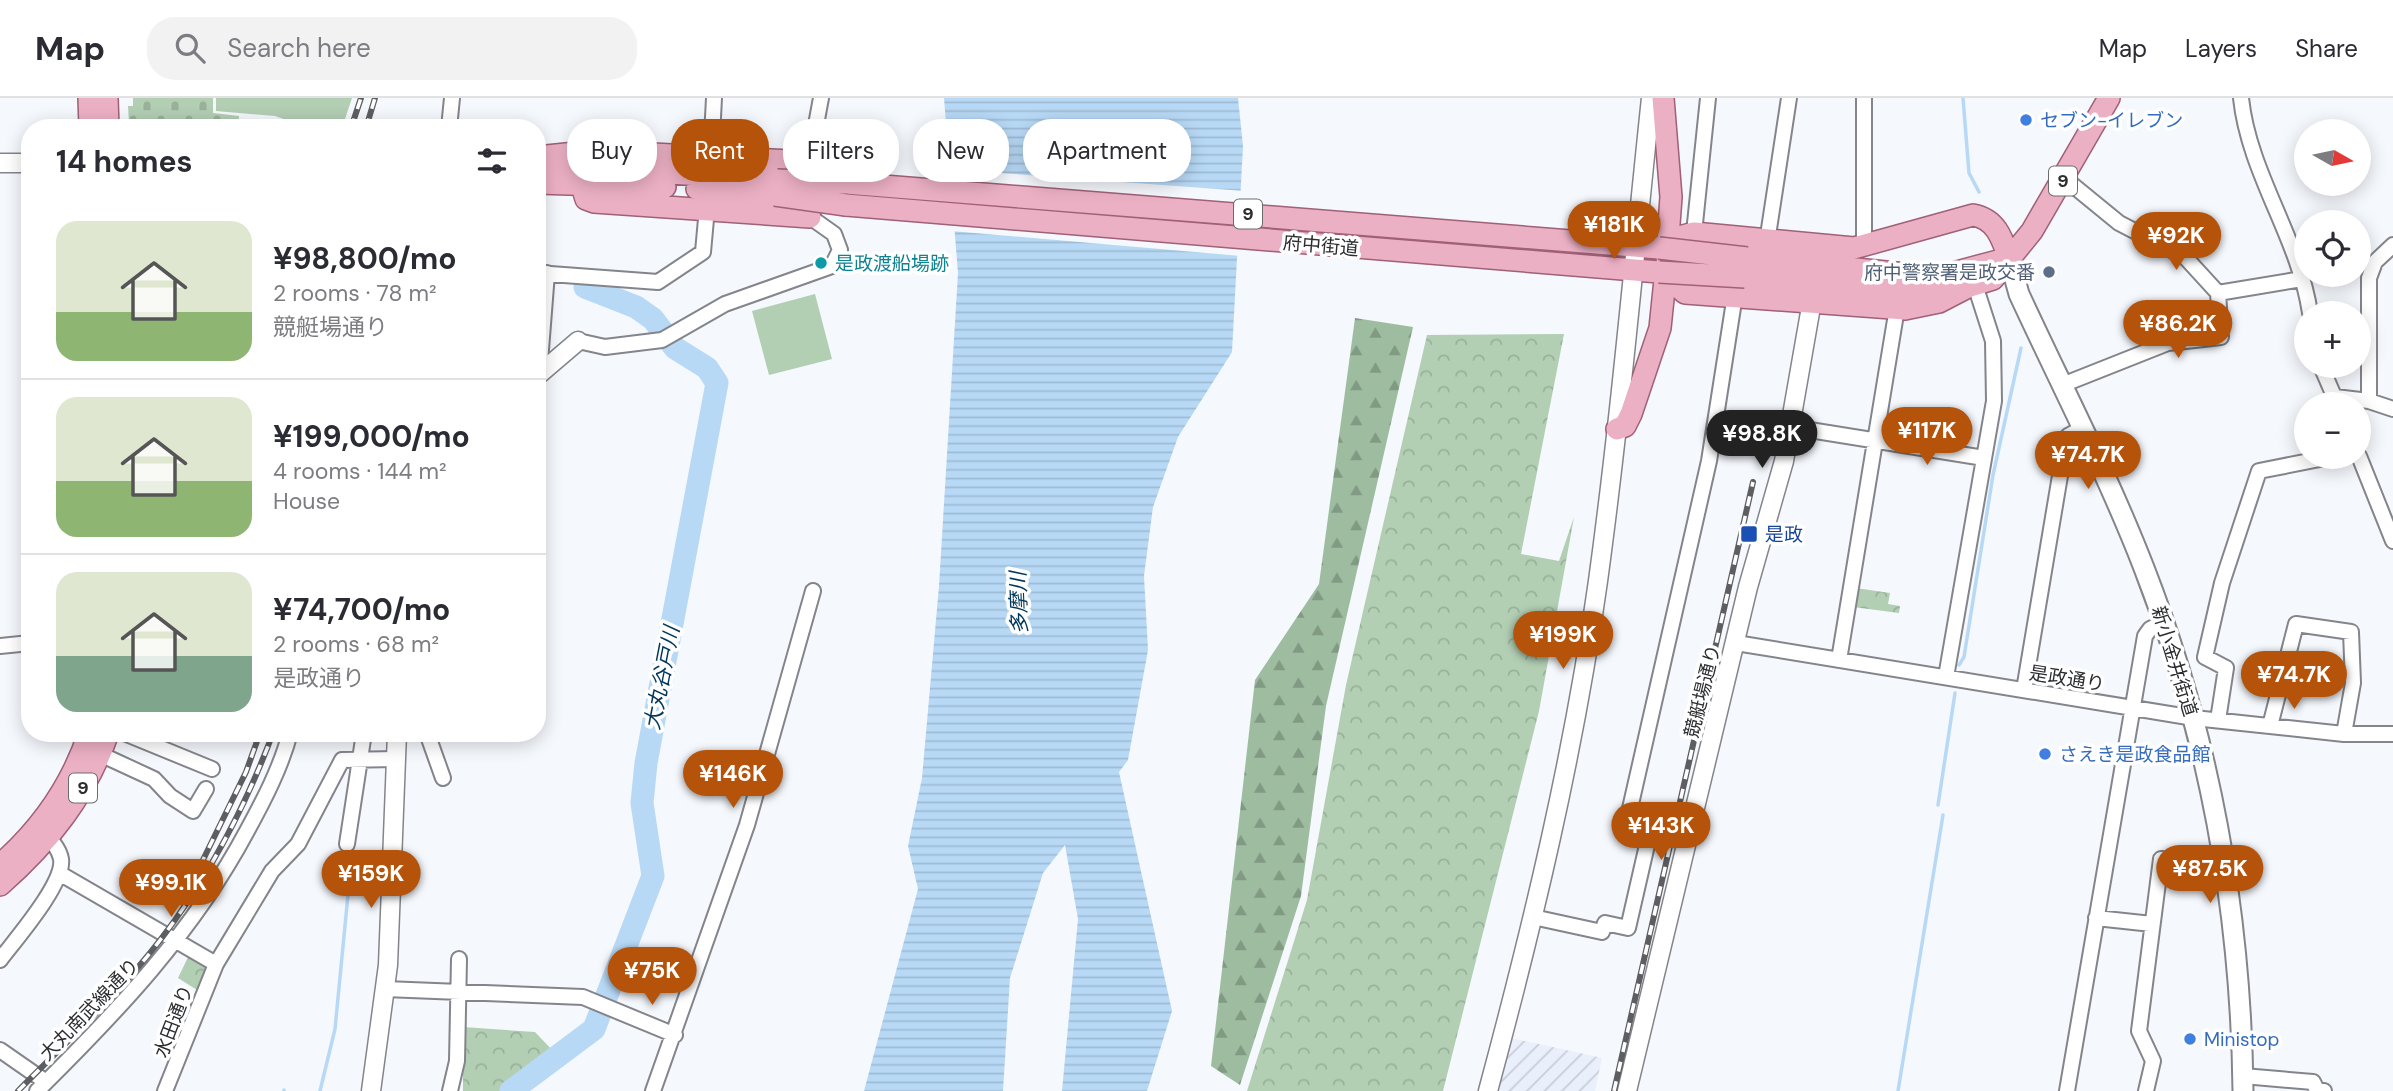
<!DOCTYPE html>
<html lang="en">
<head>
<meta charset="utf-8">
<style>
	body { margin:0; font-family:"DM Sans","Noto Sans JP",sans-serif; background:#f2f2f3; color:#2b2b33; height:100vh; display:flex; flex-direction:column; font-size:26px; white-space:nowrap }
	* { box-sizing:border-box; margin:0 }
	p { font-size:23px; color:#7c7c81 }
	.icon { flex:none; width:38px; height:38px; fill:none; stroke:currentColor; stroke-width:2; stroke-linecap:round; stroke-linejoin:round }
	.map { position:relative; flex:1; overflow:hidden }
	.drawer { position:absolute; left:21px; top:21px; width:525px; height:623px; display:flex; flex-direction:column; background:#fff; border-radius:28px; box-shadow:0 4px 18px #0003 }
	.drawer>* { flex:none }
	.top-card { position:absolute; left:567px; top:21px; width:665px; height:63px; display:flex; gap:14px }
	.needle { width:46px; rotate:99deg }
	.fabs { position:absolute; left:2294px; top:21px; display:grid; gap:14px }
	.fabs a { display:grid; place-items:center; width:77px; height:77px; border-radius:50%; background:#fff; box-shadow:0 4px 18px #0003; font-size:35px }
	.price { position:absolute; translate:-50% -60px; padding:0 16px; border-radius:24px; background:#b45309; color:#fff; font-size:23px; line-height:46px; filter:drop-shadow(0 2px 4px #0008) }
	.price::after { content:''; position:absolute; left:50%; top:42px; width:21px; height:16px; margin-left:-10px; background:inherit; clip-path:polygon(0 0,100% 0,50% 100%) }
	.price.active { background:#222; color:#fff }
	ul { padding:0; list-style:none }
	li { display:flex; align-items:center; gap:21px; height:175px; padding:0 35px }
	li+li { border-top:2px solid #e1e1e2 }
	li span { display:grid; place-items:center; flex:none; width:196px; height:140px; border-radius:21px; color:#555 }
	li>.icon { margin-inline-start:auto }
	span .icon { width:84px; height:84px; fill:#fffc; stroke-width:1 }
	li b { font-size:30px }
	h2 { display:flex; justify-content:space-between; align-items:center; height:84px; padding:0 35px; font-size:30px }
	.pill { padding:0 24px; border-radius:28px; background:#fff; box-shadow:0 4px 18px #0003; font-size:24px; line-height:63px }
	.pill.active { background:#b45309; color:#fff }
	header { display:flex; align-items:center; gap:42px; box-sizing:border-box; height:98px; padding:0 35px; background:#fff; border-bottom:2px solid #e1e1e2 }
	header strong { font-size:33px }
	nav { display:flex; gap:38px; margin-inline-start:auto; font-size:24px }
	.search { width:490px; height:63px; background:#f2f2f3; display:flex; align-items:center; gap:18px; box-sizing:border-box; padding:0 24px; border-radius:28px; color:#7c7c81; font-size:26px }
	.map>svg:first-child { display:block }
	.industrial { fill:url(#industrial-furrows) }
	.green { fill:#b2ceb3 }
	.forest { fill:url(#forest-firs) }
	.cemetery { fill:url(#cemetery-stones) }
	.park { fill:url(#park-crowns) }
	.water { fill:url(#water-rules) }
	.pier { fill:#f5f8fd }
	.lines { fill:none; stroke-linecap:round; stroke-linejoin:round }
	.stream { stroke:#b8d9f6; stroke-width:3.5 }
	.river { stroke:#b8d9f6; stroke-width:23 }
	.minor-casing { stroke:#83858b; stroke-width:18 }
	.tertiary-casing { stroke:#83858b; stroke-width:21 }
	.secondary-casing { stroke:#83858b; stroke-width:23 }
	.primary-casing { stroke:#a06076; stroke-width:24 }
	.minor { stroke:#fff; stroke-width:14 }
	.tertiary { stroke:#fff; stroke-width:18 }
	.secondary { stroke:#fff; stroke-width:19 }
	.primary { stroke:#ecb0c4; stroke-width:21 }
	.rail-casing { stroke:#5d5e61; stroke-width:6 }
	.rail { stroke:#fff; stroke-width:3.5; stroke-dasharray:10; stroke-linecap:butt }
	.primary-bridge-casing { stroke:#a06076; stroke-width:24; stroke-linecap:butt }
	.primary-bridge { stroke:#ecb0c4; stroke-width:21 }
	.shop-dot { fill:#3f7fe0; stroke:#fff; stroke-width:2.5 }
	.culture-dot { fill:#0f9aa8; stroke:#fff; stroke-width:2.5 }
	.service-dot { fill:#5c6f8a; stroke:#fff; stroke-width:2.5 }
	.transit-dot { fill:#1a4fb4; stroke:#fff; stroke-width:2.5 }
	.labels { text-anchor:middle; stroke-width:7; stroke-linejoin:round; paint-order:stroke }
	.shield { fill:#fff; stroke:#6b6c6d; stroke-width:2 }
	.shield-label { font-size:18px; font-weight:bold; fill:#2c2d2f }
	.shop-label { font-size:19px; fill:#366cbe; stroke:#fff; text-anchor:start }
	.street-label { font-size:19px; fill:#2c2d2f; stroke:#fff }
	.culture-label { font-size:19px; fill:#0d838f; stroke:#fff; text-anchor:start }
	.service-label { font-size:19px; fill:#4e5e75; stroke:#fff; text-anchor:end }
	.transit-label { font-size:19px; fill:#164399; stroke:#fff; text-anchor:start }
	.water-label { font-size:21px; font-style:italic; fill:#00375b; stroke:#fff }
</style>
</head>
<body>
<header>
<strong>Map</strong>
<div class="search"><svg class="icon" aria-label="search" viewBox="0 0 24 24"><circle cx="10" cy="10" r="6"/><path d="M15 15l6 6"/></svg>Search here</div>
<nav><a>Map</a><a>Layers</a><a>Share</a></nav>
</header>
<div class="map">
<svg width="2393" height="993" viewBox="0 0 2393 993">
	<defs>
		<pattern id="industrial-furrows" width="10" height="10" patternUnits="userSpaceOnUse" patternTransform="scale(1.75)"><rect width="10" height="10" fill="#eaeffc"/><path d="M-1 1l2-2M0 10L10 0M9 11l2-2" fill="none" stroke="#c9cdd8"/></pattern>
		<pattern id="forest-firs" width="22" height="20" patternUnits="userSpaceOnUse" patternTransform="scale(1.75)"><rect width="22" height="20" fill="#9ebda0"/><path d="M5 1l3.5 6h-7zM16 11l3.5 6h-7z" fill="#819a83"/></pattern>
		<pattern id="cemetery-stones" width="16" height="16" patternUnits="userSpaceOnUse" patternTransform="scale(1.75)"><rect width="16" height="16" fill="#b2ceb3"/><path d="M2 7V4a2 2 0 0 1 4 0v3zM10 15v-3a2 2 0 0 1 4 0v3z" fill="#99b19a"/></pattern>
		<pattern id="park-crowns" width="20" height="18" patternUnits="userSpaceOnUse" patternTransform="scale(1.75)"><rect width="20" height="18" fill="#b2ceb3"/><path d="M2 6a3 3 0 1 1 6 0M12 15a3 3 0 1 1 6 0" fill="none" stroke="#99b19a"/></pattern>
		<pattern id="water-rules" width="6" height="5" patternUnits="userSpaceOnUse" patternTransform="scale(1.75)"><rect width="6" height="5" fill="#b8d9f6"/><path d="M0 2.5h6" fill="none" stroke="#9ebbd3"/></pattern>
	</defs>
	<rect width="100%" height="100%" fill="#f5f8fd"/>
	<path class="industrial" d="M1511,940l91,20 -7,33h-99z"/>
	<path class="green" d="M216,0h136l-10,30 -47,-5 -20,-7 -59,-5z
		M815,196l17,65 -63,16 -17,-64z"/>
	<path class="forest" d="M1355,220l58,9 -87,379 -25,190 -61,189 -29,-19 44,-386 64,-96z"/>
	<path class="cemetery" d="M133,0h80v15l26,3v12h-101l-9,-5 -1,-17h5z"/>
	<path class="park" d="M1564,236l-43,220 38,7 15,-44 -35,194 -96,380h-196l60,-191 39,-215 81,-350z
		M1856,490l34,5 -2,11 12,2 -1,7 -46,-6z
		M190,855l18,13 -11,24 -19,-12z
		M463,929l72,5 20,21 -50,38h-42z"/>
	<path class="water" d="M944,0h294l5,48 -11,206 -54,85 -25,70 -9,69 4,74 -20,110 -9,12 53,239 -25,80h-85l16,-172 -13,-74 -22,28 -33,105 -7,113h-139l54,-202 -10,-43 14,-68 17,-192 19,-313z"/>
	<path class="pier" d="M946,71l298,22 -2,31 -293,-25z
		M949,107l293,23 -1,28 -290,-25z"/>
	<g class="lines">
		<path class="stream" d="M1963,0l6,75 10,19
			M1959,567l5,-8 29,-182 28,-127
			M1938,707l17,-112
			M284,993v-1
			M320,993l15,-62 18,-186
			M1898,993l45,-276"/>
		<path class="river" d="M511,993l83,-62 59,-153 -11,-73 4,-40 71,-380 -10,-15 -32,-20 -22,-29 -17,-12 -51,-20"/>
		<defs>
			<path id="minor" d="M1864,0v148
				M2241,0c8,76 58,140 69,215
				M449,30l3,-30
				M711,58l3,-58
				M812,71l-2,-12 11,-59
				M2064,80l55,45 66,34 33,36 84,-14
				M1694,135l14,-135
				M1767,144l22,-144
				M537,175l121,9 45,-30 4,-44
				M578,243l27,6 57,-7 63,-36 107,-38 8,-16 -6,-16 -24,-17v-7
				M2321,268l16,37
				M539,277l8,-102
				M2062,287l106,-42 53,-6 -3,-44
				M2335,299l34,4 24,8
				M2369,303v-123l6,-16 18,-17
				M1791,329l193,31
				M2359,358l34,85
				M1736,545l458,75 150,16h49
				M0,548l30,-3
				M1839,562l58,-352
				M1946,579l48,-276 -1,-60 -18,-56
				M2024,592l41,-244 3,-10 13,-7
				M2218,622l8,-52 -21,-11 17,-74 37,-112 71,-14
				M2270,628l26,-102 55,8 2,51 -9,51
				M124,635l88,36
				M427,635l16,45
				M100,656l54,25 16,17 23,15 13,-22
				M347,746l17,-111
				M59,775l157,91
				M1533,819l69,15 3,-9 23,5 22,-96 -24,-6 83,-365 26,-166
				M2096,820l56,6
				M0,862c15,-20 65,-77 61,-101 -2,-11 -11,-20 -18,-27
				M385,891l198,8 92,38
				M0,952l46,32
				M2243,978l70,6 4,8 7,1
				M37,993c81,-80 156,-159 210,-260 17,-31 34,-64 43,-98
				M165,993l51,-127 56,-93 26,-27 44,-84 54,-1
				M450,993l7,-30 2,-102
				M653,993l94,-266 66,-234
				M2067,993l78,-455 5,-7 14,-7
				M2146,993l7,-30 -14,-30 22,-172 64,7"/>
			<path id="tertiary" d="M0,65h30
				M537,278l41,-35
				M371,993l17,-126 9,-232
				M1488,993c45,-167 86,-338 110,-510 22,-161 36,-322 53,-483
				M1627,993l121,-504 36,-126 28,-160"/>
			<path id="secondary" d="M2009,160l10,36c42,91 89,181 125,274 65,167 97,345 99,523"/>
			<path id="primary" d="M89,0l1,30
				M107,0l1,30
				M1663,0l8,99 -4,54
				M537,59l58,-6 215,11
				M550,67l227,15
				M537,85l128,4
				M581,85l5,16 8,3 216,15
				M846,85l813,65
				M697,91l78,6
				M846,107l813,67
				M1747,160l179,18 23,-2 60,-16
				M1745,179l182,16 27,-2 39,-12 39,-48 77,-133
				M1966,190l-27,14 -34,7 -220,-16 -17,-15 -1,-27 16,-15 11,-3 160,15 119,-33c23,4 29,23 36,43
				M1617,331l8,-3 6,-12 29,-86 6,-58
				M0,767c41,-36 72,-80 89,-132
				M0,787c49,-43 86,-90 108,-152"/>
		</defs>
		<use href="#minor" class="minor-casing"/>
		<use href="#tertiary" class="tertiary-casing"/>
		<use href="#secondary" class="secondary-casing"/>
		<use href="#primary" class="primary-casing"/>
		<use href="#minor" class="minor"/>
		<use href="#tertiary" class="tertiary"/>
		<use href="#secondary" class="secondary"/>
		<use href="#primary" class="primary"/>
		<defs>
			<path id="rail" d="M351,30l10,-30
				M366,30l9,-30
				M200,768l46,-94 14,-39
				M18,993c48,-49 101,-97 143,-152 48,-63 84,-131 112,-206
				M1614,993l139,-609"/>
		</defs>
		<use href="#rail" class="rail-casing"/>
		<use href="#rail" class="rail"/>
		<defs>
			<path id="primary-bridge" d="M777,82l69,3
				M775,97l71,10
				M1659,150l88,10
				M1659,174l86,5"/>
		</defs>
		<use href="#primary-bridge" class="primary-bridge-casing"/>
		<use href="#primary-bridge" class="primary-bridge"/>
	</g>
	<g class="shop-dot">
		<circle cx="2026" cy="22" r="7"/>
		<circle cx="2045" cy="656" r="7"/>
		<circle cx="2190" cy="941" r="7"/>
	</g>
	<circle class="culture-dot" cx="821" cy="165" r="7"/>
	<circle class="service-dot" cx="2049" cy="174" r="7"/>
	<rect class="transit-dot" x="1740" y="427" width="18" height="18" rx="3.5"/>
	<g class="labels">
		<g class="shield">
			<rect x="2049" y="68.5" width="28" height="29" rx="5"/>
			<rect x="1234" y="101.5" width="28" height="29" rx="5"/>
			<rect x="69" y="675.5" width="28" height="29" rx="5"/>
		</g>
		<g class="shield-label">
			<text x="2063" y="89">9</text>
			<text x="1248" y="122">9</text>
			<text x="83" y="696">9</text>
		</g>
		<g class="shop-label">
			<text x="2040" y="29">セブン-イレブン</text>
			<text x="2059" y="663">さえき是政食品館</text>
			<text x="2204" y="948">Ministop</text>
		</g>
		<g class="street-label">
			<text transform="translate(1321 147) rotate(5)" y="7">府中街道</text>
			<text transform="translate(2175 563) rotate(73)" y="7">新小金井街道</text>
			<text transform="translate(2067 580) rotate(9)" y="7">是政通り</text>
			<text transform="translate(1702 593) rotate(-76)" y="7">競艇場通り</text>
			<text transform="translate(89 911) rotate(-46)" y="7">大丸南武線通り</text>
			<text transform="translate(173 923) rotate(-69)" y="7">水田通り</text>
		</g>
		<g class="culture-label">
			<text x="835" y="172">是政渡船場跡</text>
		</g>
		<g class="service-label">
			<text x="2035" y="181">府中警察署是政交番</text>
		</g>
		<g class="transit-label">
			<text x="1765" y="443">是政</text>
		</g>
		<g class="water-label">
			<text transform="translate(1019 505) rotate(-92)" y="7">多摩川</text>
			<text transform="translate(662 580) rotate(-79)" y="7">大丸谷戸川</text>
		</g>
	</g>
</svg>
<div class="fabs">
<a><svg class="needle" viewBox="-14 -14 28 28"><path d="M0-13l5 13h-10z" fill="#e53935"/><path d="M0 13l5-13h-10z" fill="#7c7c81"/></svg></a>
<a><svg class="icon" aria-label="locate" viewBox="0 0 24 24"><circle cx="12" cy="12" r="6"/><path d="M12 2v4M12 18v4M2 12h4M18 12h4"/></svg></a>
<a>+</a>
<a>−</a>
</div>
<b class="price" style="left:1614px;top:163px">¥181K</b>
<b class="price" style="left:2176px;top:174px">¥92K</b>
<b class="price" style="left:2178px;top:262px">¥86.2K</b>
<b class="price" style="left:1927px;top:369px">¥117K</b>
<b class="price active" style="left:1762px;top:372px">¥98.8K</b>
<b class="price" style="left:2088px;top:393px">¥74.7K</b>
<b class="price" style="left:1563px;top:573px">¥199K</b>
<b class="price" style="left:2294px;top:613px">¥74.7K</b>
<b class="price" style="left:733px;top:712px">¥146K</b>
<b class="price" style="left:1661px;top:764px">¥143K</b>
<b class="price" style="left:2210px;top:807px">¥87.5K</b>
<b class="price" style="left:371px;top:812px">¥159K</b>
<b class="price" style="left:171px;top:821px">¥99.1K</b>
<b class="price" style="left:652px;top:909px">¥75K</b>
<div class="top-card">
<a class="pill">Buy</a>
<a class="pill active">Rent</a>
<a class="pill">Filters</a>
<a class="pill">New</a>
<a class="pill">Apartment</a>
</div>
<section class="drawer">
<h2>14 homes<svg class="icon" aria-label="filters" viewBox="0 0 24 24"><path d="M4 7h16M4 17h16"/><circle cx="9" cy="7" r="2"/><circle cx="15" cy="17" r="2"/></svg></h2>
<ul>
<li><span style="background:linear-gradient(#dfe7d0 65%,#8fb573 0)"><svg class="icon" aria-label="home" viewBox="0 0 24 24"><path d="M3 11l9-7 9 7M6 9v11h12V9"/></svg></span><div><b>¥98,800/mo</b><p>2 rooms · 78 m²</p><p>競艇場通り</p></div></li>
<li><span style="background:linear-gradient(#dfe7d0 60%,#8fb573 0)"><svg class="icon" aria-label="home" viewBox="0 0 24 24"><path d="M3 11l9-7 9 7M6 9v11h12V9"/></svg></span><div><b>¥199,000/mo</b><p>4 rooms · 144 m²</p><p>House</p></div></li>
<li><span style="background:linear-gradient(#dfe7d0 60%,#7fa58c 0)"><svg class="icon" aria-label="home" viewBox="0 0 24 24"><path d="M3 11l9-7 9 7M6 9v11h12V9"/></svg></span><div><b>¥74,700/mo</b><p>2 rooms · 68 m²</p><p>是政通り</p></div></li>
</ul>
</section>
</div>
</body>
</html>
